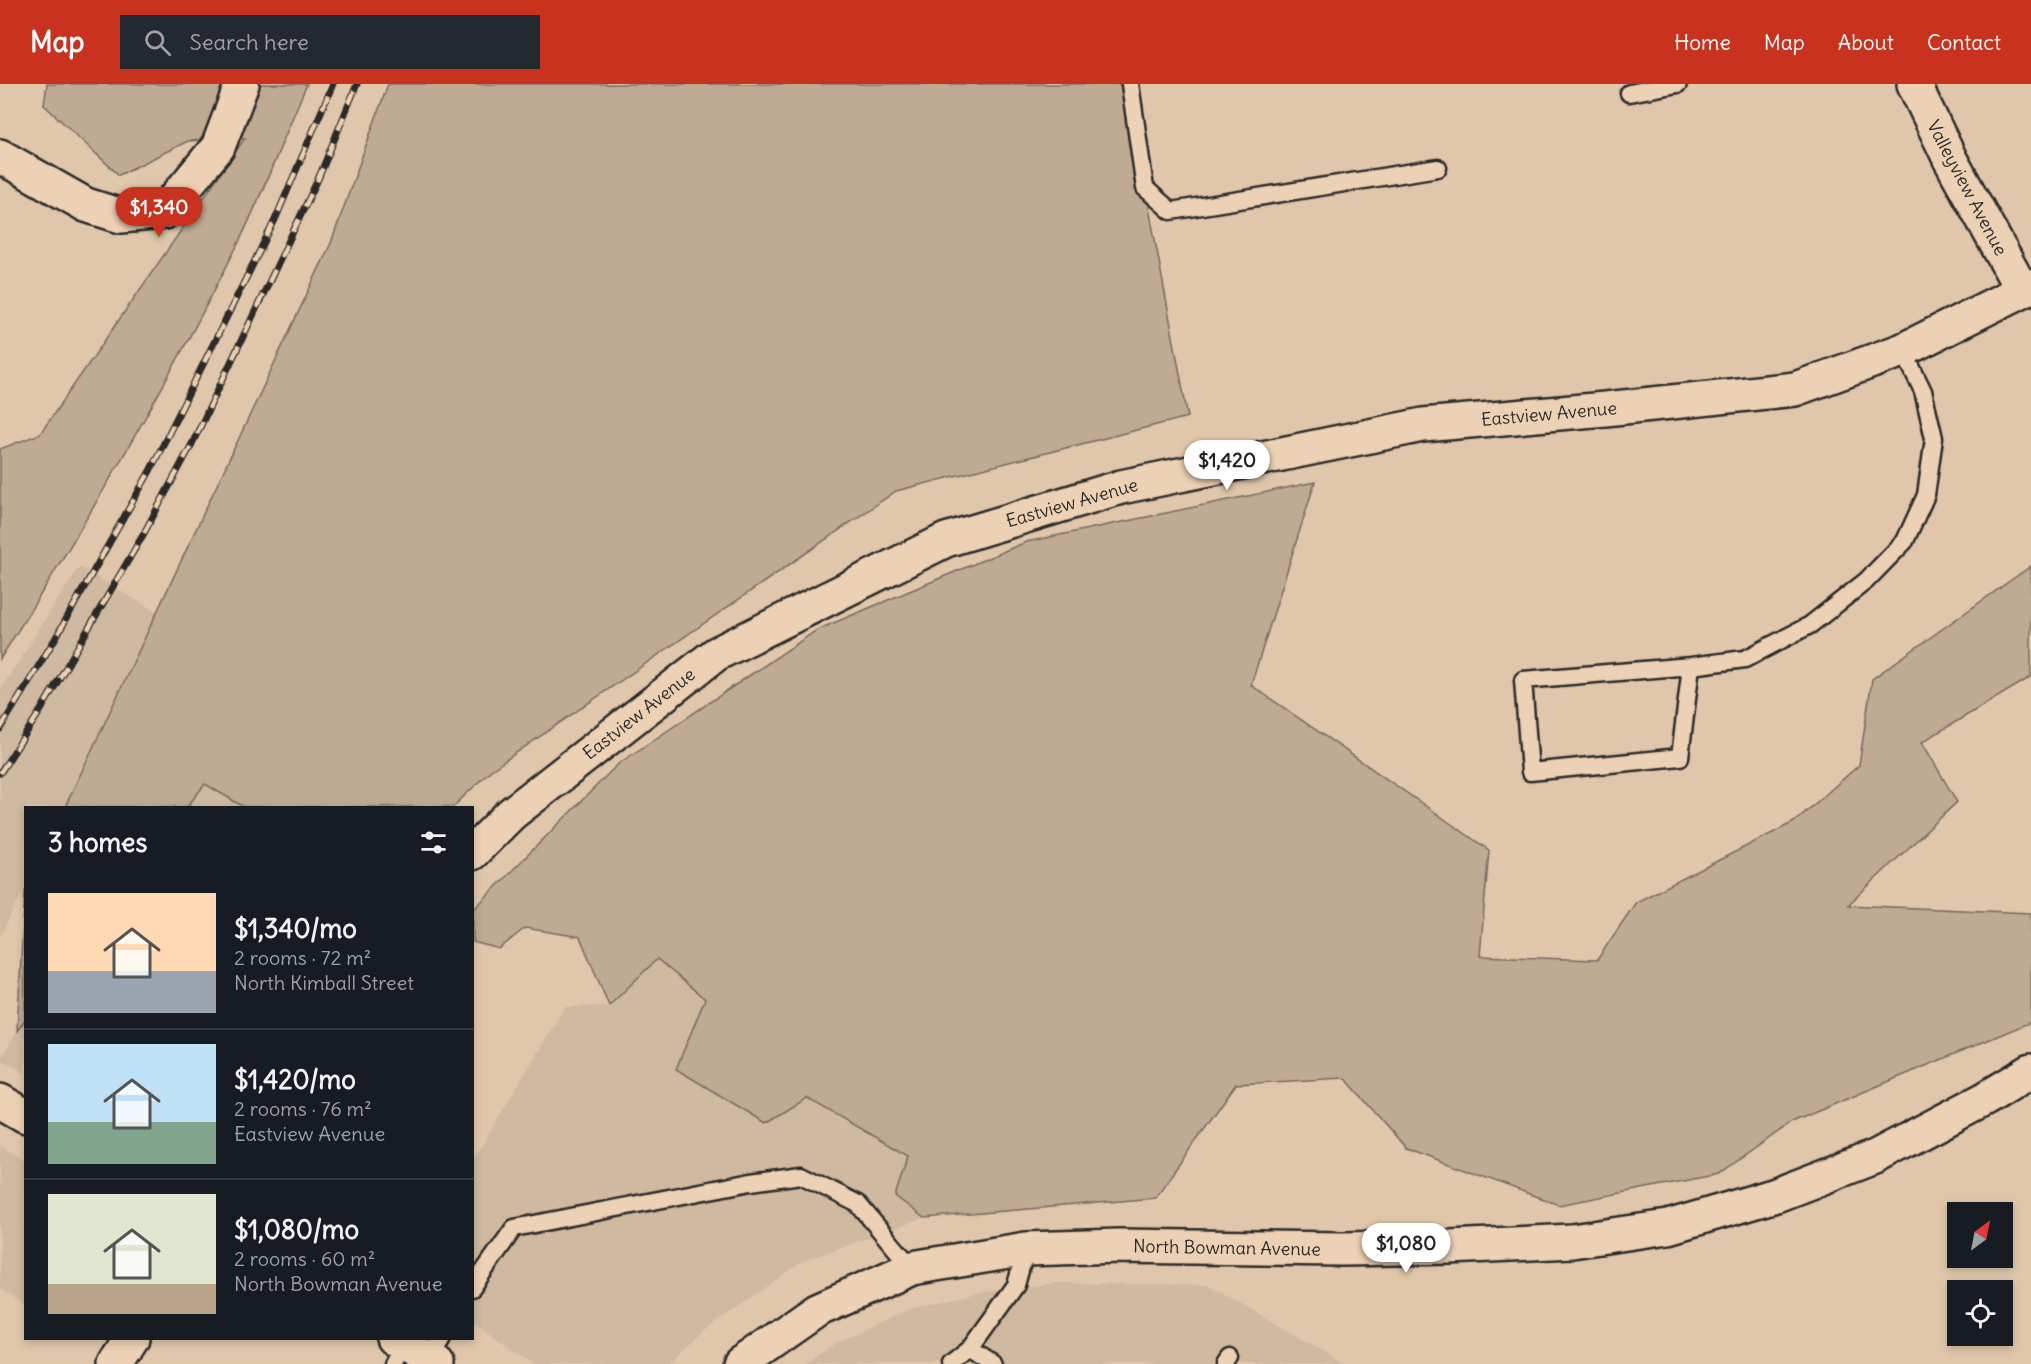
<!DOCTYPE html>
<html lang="en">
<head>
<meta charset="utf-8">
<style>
	body { margin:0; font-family:Delius,sans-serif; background:#242831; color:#f1f3f6; height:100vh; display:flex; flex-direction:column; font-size:22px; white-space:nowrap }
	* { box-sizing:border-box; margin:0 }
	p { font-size:20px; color:#9ea1a6 }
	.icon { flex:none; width:33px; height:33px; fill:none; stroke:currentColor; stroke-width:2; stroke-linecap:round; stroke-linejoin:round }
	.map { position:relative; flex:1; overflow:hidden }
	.sheet { position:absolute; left:24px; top:722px; width:450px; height:534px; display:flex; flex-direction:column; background:#171b24; border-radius:0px; box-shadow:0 3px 9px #0003 }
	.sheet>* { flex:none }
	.needle { width:39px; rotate:32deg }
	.controls { position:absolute; left:1947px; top:1118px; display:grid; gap:12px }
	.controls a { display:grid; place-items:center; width:66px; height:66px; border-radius:0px; background:#171b24; box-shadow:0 3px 9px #0003; font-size:30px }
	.price { position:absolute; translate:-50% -51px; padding:0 14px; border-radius:21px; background:#fff; color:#222; font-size:20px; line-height:39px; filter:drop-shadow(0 2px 3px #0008) }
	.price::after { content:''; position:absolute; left:50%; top:36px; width:18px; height:14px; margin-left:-9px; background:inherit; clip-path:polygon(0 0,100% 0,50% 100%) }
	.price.selected { background:#c8321e; color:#fff }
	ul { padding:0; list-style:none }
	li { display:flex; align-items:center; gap:18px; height:150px; padding:0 24px }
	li+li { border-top:2px solid #363941 }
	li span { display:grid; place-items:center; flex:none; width:168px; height:120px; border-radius:0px; color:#555 }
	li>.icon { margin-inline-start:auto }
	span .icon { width:72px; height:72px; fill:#fffc; stroke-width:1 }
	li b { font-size:26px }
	h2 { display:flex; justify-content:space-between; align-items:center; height:72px; padding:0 24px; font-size:26px }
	header { display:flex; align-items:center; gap:36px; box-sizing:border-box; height:84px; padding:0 30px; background:#c8321e; color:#fff }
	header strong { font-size:28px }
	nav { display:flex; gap:33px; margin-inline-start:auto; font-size:21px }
	.search { width:420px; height:54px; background:#242831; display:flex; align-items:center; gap:15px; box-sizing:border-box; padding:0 21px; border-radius:0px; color:#9ea1a6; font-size:22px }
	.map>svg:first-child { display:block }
	.built { fill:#cfb9a0 }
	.green { fill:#bfaa94; stroke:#756a60; stroke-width:1.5 }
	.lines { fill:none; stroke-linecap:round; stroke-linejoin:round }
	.service-casing { stroke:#2b2b2b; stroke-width:21 }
	.minor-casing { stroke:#2b2b2b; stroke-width:38 }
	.tertiary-casing { stroke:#2b2b2b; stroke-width:38 }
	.secondary-casing { stroke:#2b2b2b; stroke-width:38 }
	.service { stroke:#ecd1b4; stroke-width:16 }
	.minor { stroke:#ecd1b4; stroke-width:33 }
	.tertiary { stroke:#ecd1b4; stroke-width:33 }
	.secondary { stroke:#ecd1b4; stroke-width:33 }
	.rail-casing { stroke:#2b2b2b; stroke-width:7 }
	.rail { stroke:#ecd1b4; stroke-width:4.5; stroke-dasharray:14; stroke-linecap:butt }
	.labels { text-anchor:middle; stroke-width:6; stroke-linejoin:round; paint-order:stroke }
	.street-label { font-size:18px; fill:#2b2b2b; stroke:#ecd1b4 }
</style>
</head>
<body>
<header>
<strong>Map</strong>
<div class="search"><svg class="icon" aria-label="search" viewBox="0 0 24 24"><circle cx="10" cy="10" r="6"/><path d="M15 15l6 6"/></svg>Search here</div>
<nav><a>Home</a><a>Map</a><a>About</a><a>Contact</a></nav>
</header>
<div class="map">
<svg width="2031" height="1280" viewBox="0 0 2031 1280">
	<rect width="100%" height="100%" fill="#e0c7ac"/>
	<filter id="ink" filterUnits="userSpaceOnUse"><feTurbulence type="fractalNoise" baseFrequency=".0167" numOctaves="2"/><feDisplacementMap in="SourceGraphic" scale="12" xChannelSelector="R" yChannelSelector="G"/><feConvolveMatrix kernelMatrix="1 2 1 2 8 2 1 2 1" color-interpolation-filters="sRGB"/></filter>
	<g filter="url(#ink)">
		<path class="built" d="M79,483l78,45 -92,195h-39l-1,80 -25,50v-247z
			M205,700l39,23h-57z
			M657,875l48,40 102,99 101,58 -13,40 29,22 -121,43 -100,71 -35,32h-135l-60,-44 -1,-159 93,-154 44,-1z
			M25,936v53l-25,-14z
			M0,1061l25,15v145l-25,-16z
			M1055,1199l154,2 136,79h-540l31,-21 73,-34 68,-16z"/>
		<path class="green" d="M47,0h260c-23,52 -43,107 -68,158 -72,143 -153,282 -239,417v-210l40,-15 205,-296 -57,3 -69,34 -75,-70z
			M388,0h738l62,333 -292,74 -406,280 -37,36h-209l-39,-23 -18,23h-122l266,-564z
			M1315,398l-64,203 238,165 -9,106 117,4 39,-58 158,-80 65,-57 13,-86 159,-113v111l-109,65 35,60 -109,103 183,8v109l-239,100 -73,52 -160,31 -153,-57 -61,-70 -109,6 -81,114 -231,20 -29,-22 13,-40 -101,-58 -41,25 -90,-54 29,-70 -48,-40 -48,47 -29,-69 -55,-9 -26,21 -26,-7v-32l145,-146 199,-134 209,-88z
			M25,805v131l-8,11z"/>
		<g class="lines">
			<defs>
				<path id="service" d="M1130,0l15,104 26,23 267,-43
					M1629,9l49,-9
					M1691,582l-11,91 -150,15 -7,-92 168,-14 54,-7 65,-34 56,-44 39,-40 21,-46 8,-57 -11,-47 -20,-41
					M472,1204l42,-60 237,-46 50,-7 57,29 54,64
					M970,1265l23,15
					M393,1280l11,-19
					M429,1280l13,-26
					M951,1280l19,-15 46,-64 10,-36
					M1226,1280l4,-6"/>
				<path id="minor" d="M1914,0l36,75 72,131
					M0,72l86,49 35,11 43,-4 54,-65 24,-63
					M472,769l39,-39 205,-160 230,-114 175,-53 302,-62 182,-16 190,-20 108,-39 128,-64
					M116,1280l16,-26"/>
				<path id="tertiary" d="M740,1280l77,-54 95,-42 114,-19 93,-3 224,3 106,-2 123,-6 96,-14 108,-32 99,-38 110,-58 46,-28"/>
				<path id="secondary" d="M0,1017l26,15
					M393,1254l44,26
					M741,1280v-1"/>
			</defs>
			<use href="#service" class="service-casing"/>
			<use href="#minor" class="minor-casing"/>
			<use href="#tertiary" class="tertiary-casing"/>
			<use href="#secondary" class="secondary-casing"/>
			<use href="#service" class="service"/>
			<use href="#minor" class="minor"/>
			<use href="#tertiary" class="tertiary"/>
			<use href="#secondary" class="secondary"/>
			<defs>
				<path id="rail" d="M0,645l55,-90 95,-168 125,-251 58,-136
					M0,689l41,-63 102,-175 49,-91 127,-267 38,-93"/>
			</defs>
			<use href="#rail" class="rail-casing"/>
			<use href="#rail" class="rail"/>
		</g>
	</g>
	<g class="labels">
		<g class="street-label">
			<text transform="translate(1967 104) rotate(62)" y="6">Valleyview Avenue</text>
			<text transform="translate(1549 330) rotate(-5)" y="6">Eastview Avenue</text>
			<text transform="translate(1072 419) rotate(-16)" y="6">Eastview Avenue</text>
			<text transform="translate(639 630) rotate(-38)" y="6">Eastview Avenue</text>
			<text transform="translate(1227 1164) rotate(1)" y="6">North Bowman Avenue</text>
		</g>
	</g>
</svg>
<div class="controls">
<a><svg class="needle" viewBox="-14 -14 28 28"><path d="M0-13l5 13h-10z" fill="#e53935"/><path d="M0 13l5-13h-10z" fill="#9ea1a6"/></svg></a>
<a><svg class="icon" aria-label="locate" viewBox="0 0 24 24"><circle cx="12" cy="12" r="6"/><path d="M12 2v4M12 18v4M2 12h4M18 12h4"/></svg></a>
</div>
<b class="price selected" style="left:159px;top:154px">$1,340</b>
<b class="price" style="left:1227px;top:407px">$1,420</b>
<b class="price" style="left:1406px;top:1190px">$1,080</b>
<section class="sheet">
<h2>3 homes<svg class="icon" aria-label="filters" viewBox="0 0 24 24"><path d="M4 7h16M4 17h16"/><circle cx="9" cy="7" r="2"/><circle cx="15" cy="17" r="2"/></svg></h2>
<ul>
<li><span style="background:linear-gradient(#ffd9b3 65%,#9aa5b1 0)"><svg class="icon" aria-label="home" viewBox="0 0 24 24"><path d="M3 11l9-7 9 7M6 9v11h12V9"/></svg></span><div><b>$1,340/mo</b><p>2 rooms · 72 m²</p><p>North Kimball Street</p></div></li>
<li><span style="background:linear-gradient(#bfe0f5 65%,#7fa58c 0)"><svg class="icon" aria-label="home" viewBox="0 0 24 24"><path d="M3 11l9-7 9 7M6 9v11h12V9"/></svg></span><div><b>$1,420/mo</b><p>2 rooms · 76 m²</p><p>Eastview Avenue</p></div></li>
<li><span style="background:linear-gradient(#dfe7d0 75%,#b9a48a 0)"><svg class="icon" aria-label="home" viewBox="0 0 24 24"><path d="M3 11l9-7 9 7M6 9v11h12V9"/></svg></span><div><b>$1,080/mo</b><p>2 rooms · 60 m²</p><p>North Bowman Avenue</p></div></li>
</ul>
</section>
</div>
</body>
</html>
